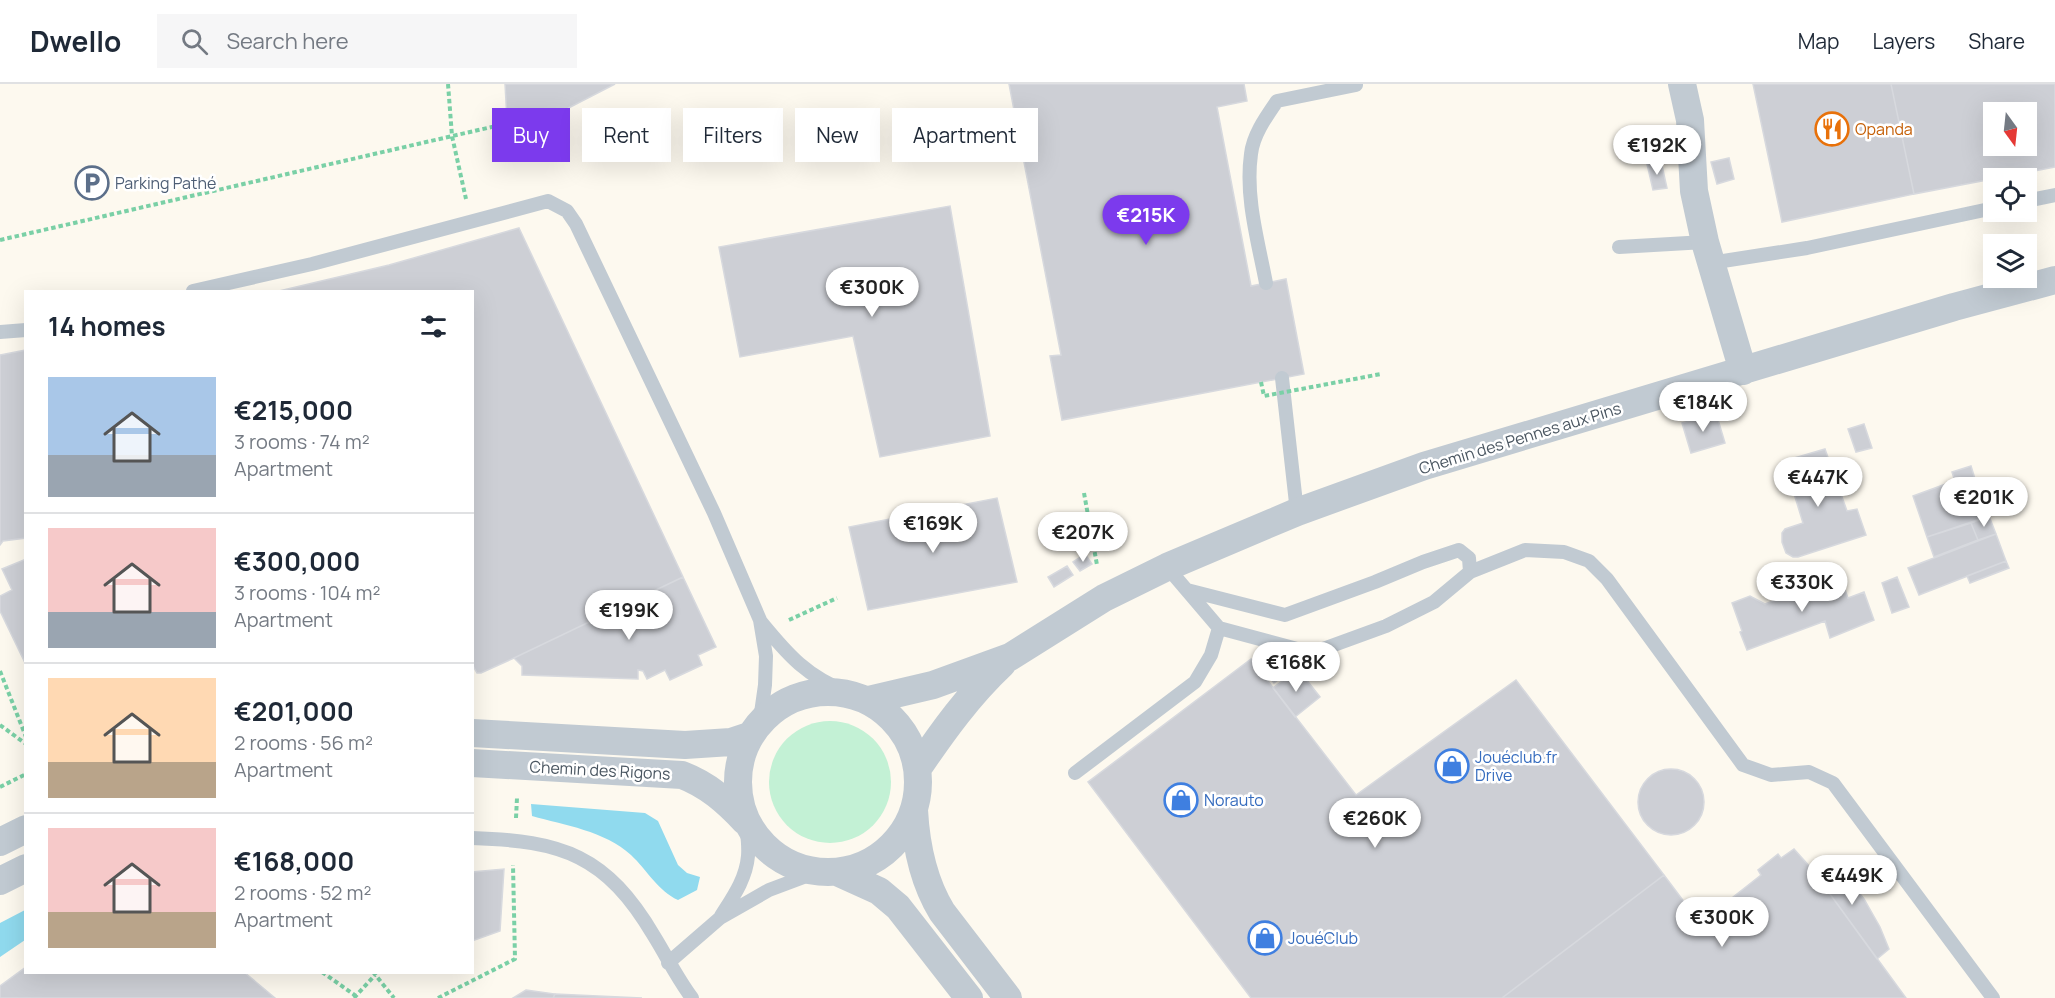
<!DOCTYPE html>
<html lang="en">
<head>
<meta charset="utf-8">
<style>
	body { margin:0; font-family:Manrope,sans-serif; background:#f6f6f7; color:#1f2937; height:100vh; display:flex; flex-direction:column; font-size:22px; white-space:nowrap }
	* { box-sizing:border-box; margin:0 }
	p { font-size:20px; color:#747a83 }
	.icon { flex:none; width:33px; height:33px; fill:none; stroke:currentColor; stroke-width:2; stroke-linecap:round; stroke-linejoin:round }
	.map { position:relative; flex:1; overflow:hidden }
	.drawer { position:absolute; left:24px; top:206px; width:450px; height:684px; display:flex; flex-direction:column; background:#fff; border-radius:0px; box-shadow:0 6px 24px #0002 }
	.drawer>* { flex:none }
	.guide { position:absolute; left:492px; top:24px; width:570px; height:54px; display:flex; gap:12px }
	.needle { width:39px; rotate:165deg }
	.controls { position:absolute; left:1983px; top:18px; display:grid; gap:12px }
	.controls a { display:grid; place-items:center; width:54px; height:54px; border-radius:0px; background:#fff; box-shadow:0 6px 24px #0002; font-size:30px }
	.price { position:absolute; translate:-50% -51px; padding:0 14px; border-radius:21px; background:#fff; color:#222; font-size:20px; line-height:39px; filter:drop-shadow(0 2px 3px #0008) }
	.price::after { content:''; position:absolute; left:50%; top:36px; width:18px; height:14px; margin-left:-9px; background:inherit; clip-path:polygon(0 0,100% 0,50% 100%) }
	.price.selected { background:#7c3aed; color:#fff }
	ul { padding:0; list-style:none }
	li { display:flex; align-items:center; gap:18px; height:150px; padding:0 24px }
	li+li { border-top:2px solid #e0e1e3 }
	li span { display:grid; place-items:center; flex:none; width:168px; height:120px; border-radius:0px; color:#555 }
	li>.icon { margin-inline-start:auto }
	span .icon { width:72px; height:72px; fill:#fffc; stroke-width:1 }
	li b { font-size:26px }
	h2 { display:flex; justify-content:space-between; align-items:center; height:72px; padding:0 24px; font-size:26px }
	.chip { padding:0 21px; border-radius:0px; background:#fff; box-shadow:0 6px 24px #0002; font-size:21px; line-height:54px }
	.chip.selected { background:#7c3aed; color:#fff }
	header { display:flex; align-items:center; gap:36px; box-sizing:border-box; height:84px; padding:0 30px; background:#fff; border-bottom:2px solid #e0e1e3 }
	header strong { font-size:28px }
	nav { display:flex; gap:33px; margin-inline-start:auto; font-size:21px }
	.search { width:420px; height:54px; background:#f6f6f7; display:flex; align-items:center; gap:15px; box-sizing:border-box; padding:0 21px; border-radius:0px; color:#747a83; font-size:22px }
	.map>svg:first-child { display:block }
	.commercial { fill:#fdf9ef; fill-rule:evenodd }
	.green { fill:#c3f1d5 }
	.water { fill:#90daee }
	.building { fill:#cdcfd5; stroke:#d7d9de; stroke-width:1.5; fill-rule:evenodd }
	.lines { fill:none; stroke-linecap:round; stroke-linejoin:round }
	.path { stroke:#7ad0a6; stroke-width:4; stroke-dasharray:4.5 3; stroke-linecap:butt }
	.service { stroke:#c1cad2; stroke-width:14 }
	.minor { stroke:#c1cad2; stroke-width:28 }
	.path-bridge { stroke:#7ad0a6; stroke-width:4; stroke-dasharray:4.5 3; stroke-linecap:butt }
	.labels { text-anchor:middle; stroke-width:5; stroke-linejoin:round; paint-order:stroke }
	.food-label { font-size:16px; fill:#c56008; stroke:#fff; text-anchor:start }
	.service-label { font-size:16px; fill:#4e5e75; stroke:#fff; text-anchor:start }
	.street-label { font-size:16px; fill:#4a5661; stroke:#fff }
	.shop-label { font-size:16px; fill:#366cbe; stroke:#fff; text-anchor:start }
</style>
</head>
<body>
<header>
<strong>Dwello</strong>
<div class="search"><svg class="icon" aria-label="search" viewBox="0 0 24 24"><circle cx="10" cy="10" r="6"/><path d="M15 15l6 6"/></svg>Search here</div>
<nav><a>Map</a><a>Layers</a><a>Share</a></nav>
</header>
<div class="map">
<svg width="2055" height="914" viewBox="0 0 2055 914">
	<rect width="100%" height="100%" fill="#f5f3f3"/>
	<path class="commercial" d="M0,0h2055v914h-2055zM1994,28h32v34h-32zM1994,94h32v34h-32zM1994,160h32v34h-32zM26,207h446v681h-446z"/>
	<path class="green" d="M769 698a61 61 0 1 1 122 0a61 61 0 1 1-122 0Z"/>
	<path class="water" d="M531,720l114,9 13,8 20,44 9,8 13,4 -3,13 -19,10c-20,-9 -31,-30 -47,-45 -26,-24 -67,-30 -99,-39z
		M25,826v30l-25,17v-34z"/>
	<path class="building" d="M505,0h110l-89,46 -10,-1 -9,-10z
		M1009,0h235l3,17 -30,6 34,179 35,-7 18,95 -242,46 -12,-64 11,-1z
		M1753,0h138l23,110 -132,28z
		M1891,0h164v83l-141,27zM1994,28h32v34h-32z
		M1729,74l5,21 -17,5 -6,-22z
		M1661,77l6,27 -14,2 -6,-26z
		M950,122l40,230 -110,21 -27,-121 -113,21 -21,-110z
		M519,144l164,349 -169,81 -33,15h-4l-5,-9v-373h-193l110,-26z
		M26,266v188l-23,3 -3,4v-190z
		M1716,329l9,30 -34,10 -9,-30z
		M1864,340l8,24 -16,4 -8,-23z
		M1825,365l22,62 10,-2 9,26 -68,22h-5l-7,-4 -4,-11v-9l3,-4 18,-6 -19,-62z
		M1971,382l5,16 -19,6 -5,-16z
		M1954,397l3,7 19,-6 13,34 -62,21 -14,-41z
		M997,414l20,84 -149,28 -19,-83z
		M1989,432l7,18 -18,6 -7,-17z
		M1971,439l7,17 -44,17 -7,-20z
		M1996,450l10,27 -87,34 -11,-27z
		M1085,470l7,10 -12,7 -7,-9z
		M26,475v106l-26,-54v-15l12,-6 -10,-21z
		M2006,477l3,7 -39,15 -3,-7z
		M1067,482l6,9 -19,12 -6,-10z
		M1839,489l9,25 16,-6 10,28 -44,18 -5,-17 -78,29 -7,-18 2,-1 -10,-28 18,-7 15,8 50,-19 -1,-2z
		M683,493l33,70 -18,8 4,10 -32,15 -5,-10 -18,9 -4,-8 -5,-1v9l-116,-4v-9l-8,-8z
		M1897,493l12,30 -17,6 -10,-30z
		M1251,575l105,136 160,-115 148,195 -162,123h-251l-163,-216z
		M1271,576l12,16 -9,7 -12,-16z
		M1298,585l22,28 -25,20 -22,-29z
		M1638 718a33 33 0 1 1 66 0a33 33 0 1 1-66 0Z
		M1794,765l17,19 95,130h-404l162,-123 36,48 61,-48 -3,-5 20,-16 3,4z
		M1824,775l20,15 20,25 16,28 9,22 -12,10 -66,-91z
		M504,785l-4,62 -28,10v-69z
		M26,883v5h218l31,26h-275v-12z
		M526,906l29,4 -2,4h-40z
		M555,910l87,4h-89z"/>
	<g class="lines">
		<path class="path" d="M448,0l4,52 14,63
			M0,156l509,-117
			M1084,409l13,72
			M789,536l48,-22
			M0,587l26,66
			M0,641l26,19
			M0,703l26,-13
			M516,734l1,-20
			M322,888l34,24
			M373,888l21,26
			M354,914l21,-23
			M438,914l77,-39 -2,-94"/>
		<path class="service" d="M2026,117l29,-6
			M1619,163l86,-5
			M1710,179l97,-15 187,-40
			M1266,199c-8,-42 -21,-86 -15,-129 2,-19 15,-37 26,-53l79,-16
			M193,207l119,-27 236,-63 19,10 9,13 138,289 46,107 6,36 -1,29 -5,35
			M0,248l26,-2
			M1282,294l15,134
			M1167,483l52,61 93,25 74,-27 48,-24 36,-30 55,-22 39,2 25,9 18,18 136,186 28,10 38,-3 24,11 160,215
			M1187,506l98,25 90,-33 48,-20 36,-12 10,8 1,14
			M761,538c27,33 46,55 88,71
			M1075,689l120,-91 16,-27 8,-27
			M472,754c91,3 134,17 182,98 13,21 23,42 38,62
			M721,832c12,-19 25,-37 27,-60 1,-11 -1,-23 -2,-33
			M668,879l52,-45 49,-28 48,-18"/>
		<path class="minor" d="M1682,0l8,36 4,71 11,51 38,129
			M738 698a90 90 0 1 1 180 0a90 90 0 1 1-180 0Z
			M869,616l64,-15 77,-28 94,-59 63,-31 130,-55 127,-46 530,-159 101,-27
			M472,649l213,12 46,-3 18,-6
			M472,679l210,12c26,10 44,26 63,46
			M918,684c25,-37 51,-73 84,-104
			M914,726c2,36 9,71 28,102l66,86
			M0,758l26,-13
			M837,788l42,19 19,16 71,91
			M0,797l26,-13"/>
		<path class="path-bridge" d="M1261,298l3,14 117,-22"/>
	</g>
	<defs>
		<symbol id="restaurant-ring" viewBox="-11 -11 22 22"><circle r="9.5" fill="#fff" stroke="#e8710a" stroke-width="1.5"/><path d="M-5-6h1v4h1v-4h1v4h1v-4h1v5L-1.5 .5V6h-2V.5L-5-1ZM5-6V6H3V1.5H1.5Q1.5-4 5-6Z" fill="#e8710a"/></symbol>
		<symbol id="parking-ring" viewBox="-11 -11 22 22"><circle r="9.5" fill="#fff" stroke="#5c6f8a" stroke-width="1.5"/><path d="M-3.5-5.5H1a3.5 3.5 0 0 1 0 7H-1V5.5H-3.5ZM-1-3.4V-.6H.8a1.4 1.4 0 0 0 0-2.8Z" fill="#5c6f8a"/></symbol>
		<symbol id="shop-ring" viewBox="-11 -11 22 22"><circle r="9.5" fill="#fff" stroke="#3f7fe0" stroke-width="1.5"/><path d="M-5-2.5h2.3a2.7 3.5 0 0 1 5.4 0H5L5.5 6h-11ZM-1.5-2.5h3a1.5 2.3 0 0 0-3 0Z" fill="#3f7fe0"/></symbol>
	</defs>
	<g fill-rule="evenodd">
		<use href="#restaurant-ring" x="1813" y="26" width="38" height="38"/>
		<use href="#parking-ring" x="73" y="80" width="38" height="38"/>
		<use href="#shop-ring" x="1433" y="663" width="38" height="38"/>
		<use href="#shop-ring" x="1162" y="697" width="38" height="38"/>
		<use href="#shop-ring" x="1246" y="835" width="38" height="38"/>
	</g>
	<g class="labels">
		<g class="food-label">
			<text x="1855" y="51">Opanda</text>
		</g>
		<g class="service-label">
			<text x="115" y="105">Parking Pathé</text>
		</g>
		<g class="street-label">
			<text transform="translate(1520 354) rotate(-17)" y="6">Chemin des Pennes aux Pins</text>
			<text transform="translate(600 686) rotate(3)" y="6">Chemin des Rigons</text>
		</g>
		<g class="shop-label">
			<text x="1475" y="679">Jouéclub.fr<tspan x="1475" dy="18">Drive</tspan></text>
			<text x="1204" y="722">Norauto</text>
			<text x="1288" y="860">JouéClub</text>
		</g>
	</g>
</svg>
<div class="controls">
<a><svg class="needle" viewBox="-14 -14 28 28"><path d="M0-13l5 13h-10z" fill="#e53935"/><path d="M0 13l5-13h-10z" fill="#747a83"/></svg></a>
<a><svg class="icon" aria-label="locate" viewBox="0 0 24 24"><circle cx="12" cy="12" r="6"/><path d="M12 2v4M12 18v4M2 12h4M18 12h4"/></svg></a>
<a><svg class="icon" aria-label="layers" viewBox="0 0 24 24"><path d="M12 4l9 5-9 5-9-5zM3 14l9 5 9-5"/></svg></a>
</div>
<b class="price" style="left:1657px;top:92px">€192K</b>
<b class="price selected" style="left:1146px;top:162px">€215K</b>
<b class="price" style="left:872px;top:234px">€300K</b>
<b class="price" style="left:1703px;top:349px">€184K</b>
<b class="price" style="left:1818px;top:424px">€447K</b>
<b class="price" style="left:1984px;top:444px">€201K</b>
<b class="price" style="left:933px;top:470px">€169K</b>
<b class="price" style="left:1083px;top:479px">€207K</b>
<b class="price" style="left:1802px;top:529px">€330K</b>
<b class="price" style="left:629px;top:557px">€199K</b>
<b class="price" style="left:1296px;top:609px">€168K</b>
<b class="price" style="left:1375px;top:765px">€260K</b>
<b class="price" style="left:1852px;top:822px">€449K</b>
<b class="price" style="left:1722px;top:864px">€300K</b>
<div class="guide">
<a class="chip selected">Buy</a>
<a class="chip">Rent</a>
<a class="chip">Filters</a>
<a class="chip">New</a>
<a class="chip">Apartment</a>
</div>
<section class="drawer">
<h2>14 homes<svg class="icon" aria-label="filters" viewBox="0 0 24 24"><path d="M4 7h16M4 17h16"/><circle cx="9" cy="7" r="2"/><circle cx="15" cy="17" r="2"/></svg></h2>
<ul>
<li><span style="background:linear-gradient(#a9c7e8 65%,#9aa5b1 0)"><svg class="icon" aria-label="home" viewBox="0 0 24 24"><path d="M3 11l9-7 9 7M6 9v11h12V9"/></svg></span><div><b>€215,000</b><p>3 rooms · 74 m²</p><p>Apartment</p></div></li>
<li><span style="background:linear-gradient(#f6c9c9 70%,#9aa5b1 0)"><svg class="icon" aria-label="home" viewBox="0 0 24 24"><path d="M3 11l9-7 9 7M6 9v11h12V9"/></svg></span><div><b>€300,000</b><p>3 rooms · 104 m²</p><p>Apartment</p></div></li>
<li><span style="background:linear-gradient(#ffd9b3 70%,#b9a48a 0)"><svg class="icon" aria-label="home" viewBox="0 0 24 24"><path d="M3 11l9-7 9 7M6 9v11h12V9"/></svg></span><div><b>€201,000</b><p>2 rooms · 56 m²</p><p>Apartment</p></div></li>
<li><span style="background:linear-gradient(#f6c9c9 70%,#b9a48a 0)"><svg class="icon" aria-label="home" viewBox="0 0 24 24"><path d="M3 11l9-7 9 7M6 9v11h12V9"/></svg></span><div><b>€168,000</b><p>2 rooms · 52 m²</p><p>Apartment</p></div></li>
</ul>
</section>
</div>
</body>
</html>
